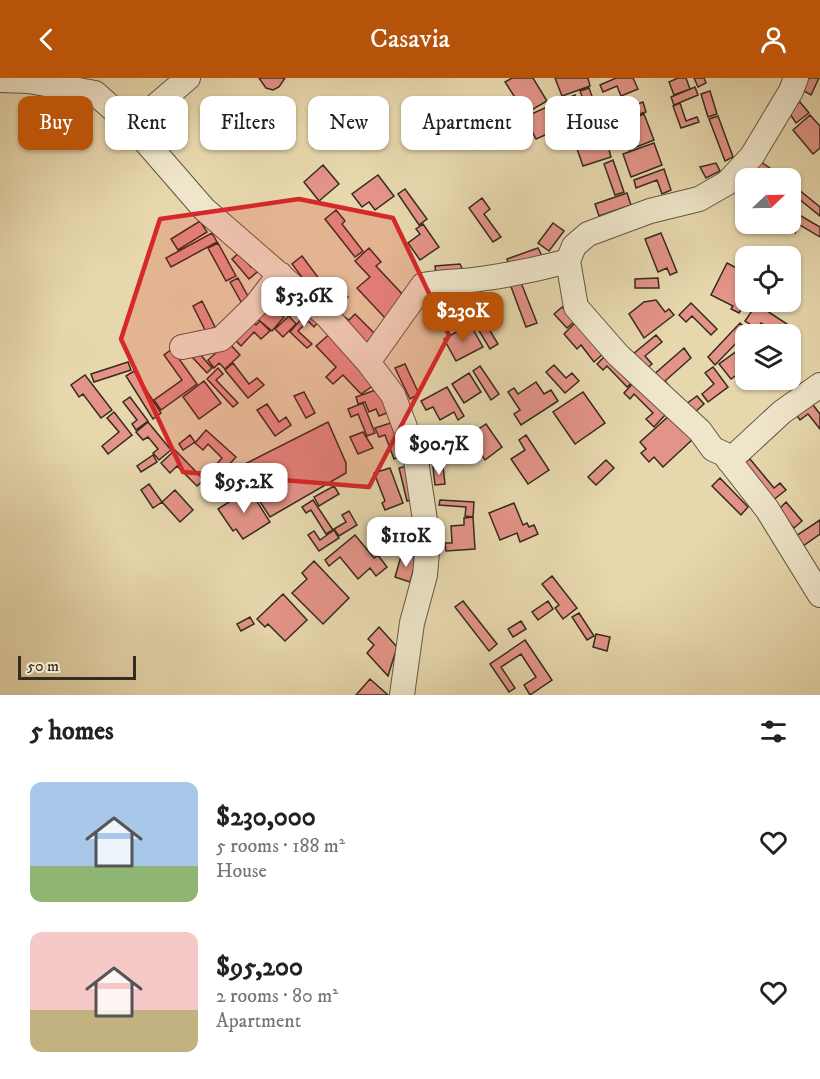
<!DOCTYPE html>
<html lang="en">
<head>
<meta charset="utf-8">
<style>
	body { margin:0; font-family:"IM FELL DW Pica",serif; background:#f6f6f6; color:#222; height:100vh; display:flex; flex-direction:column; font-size:22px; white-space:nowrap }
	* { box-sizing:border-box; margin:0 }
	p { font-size:20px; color:#767676 }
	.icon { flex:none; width:33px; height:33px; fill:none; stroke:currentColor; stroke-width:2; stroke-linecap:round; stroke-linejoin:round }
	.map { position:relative; height:617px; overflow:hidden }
	.side { display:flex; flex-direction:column; background:#fff; flex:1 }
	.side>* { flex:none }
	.top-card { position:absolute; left:18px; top:18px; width:784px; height:54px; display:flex; gap:12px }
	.needle { width:39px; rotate:68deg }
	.tools { position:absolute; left:735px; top:90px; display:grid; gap:12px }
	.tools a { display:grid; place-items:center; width:66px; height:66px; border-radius:12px; background:#fff; box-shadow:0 2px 4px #0004; font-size:30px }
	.scale { position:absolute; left:18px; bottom:15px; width:118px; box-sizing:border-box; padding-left:6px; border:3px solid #352b1f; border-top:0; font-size:16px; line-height:21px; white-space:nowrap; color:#352b1f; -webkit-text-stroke:4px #efe5ca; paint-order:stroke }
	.price { position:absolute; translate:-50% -51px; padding:0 14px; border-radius:12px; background:#fff; color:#222; font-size:20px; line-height:39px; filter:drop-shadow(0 2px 3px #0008) }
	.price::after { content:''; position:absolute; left:50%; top:36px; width:18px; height:14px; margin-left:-9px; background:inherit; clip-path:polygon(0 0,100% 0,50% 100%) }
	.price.on { background:#b45309; color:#fff }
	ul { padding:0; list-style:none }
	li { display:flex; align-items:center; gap:18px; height:150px; padding:0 30px }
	li span { display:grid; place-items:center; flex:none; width:168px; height:120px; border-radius:12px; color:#555 }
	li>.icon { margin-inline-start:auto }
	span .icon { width:72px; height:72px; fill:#fffc; stroke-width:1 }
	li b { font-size:26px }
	h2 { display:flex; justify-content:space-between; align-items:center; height:72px; padding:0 30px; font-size:26px }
	.tag { padding:0 21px; border-radius:12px; background:#fff; box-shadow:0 2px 4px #0004; font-size:21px; line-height:54px }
	.tag.on { background:#b45309; color:#fff }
	header { display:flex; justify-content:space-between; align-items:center; height:78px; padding:0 30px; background:#b45309; color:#fff; font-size:27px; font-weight:600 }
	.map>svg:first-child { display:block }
	.building { fill:#e39387; stroke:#352b1f; stroke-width:1.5 }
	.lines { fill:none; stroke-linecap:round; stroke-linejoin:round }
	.minor-casing { stroke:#625642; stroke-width:26 }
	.minor { stroke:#efe5ca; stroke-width:24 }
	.marked { fill:#d62828; fill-opacity:0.2; stroke:#d62828; stroke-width:4.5; stroke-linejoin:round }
</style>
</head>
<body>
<header><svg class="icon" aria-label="back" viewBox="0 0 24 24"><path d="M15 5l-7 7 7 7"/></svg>Casavia<svg class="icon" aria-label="person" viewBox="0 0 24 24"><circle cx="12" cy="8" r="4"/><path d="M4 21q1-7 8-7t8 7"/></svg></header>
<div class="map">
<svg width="820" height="617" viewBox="0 0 820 617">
	<rect width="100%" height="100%" fill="#e7d7ad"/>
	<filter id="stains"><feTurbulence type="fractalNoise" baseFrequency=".00333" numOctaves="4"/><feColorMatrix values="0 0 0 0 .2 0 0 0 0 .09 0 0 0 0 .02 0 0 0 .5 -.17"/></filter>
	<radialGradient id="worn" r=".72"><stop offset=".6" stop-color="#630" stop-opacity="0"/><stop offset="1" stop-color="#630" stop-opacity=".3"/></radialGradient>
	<path class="building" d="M259,0h26l-6,9 -6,3 -7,-2z
		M512,0h21l14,23 -29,17 -7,-11 7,-5 -13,-20z
		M555,0h33l2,8 -28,10z
		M616,0h17l5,11 -17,7 -4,-10 -14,6 -3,-7z
		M678,0h8l4,11 -16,6 -5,-13z
		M694,0h10l2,5 -8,4z
		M808,0h11l-8,17 -9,-5z
		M695,9l3,8 -24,10 -3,-8z
		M589,10l12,33 -9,3 -12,-33z
		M710,13l7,23 -9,3 -7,-23z
		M575,17l10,27 -15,5 -10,-26z
		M643,24l3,10 -17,5 -3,-9z
		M800,24l9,11 -13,10 -8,-12z
		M680,25l6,18 11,-4 2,5 -18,6 -8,-22z
		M551,27l10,23 -25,11 -11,-22z
		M253,31l10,10 -13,13 -10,-11z
		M644,36l10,26 -25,10 -10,-26z
		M500,37l6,12 -8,4 -6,-12z
		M810,37l10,11v22l-7,6 -20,-24z
		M718,38l15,41 -8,4 -16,-42z
		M602,47l4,12 -8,3 -4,-13z
		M598,61v3l8,-3 5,18 -28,9 -7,-20z
		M654,65l8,22 -31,12 -8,-23z
		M613,82l11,32 -9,3 -11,-31z
		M761,84l23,16h-17l-12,-8z
		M716,85l4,8 -14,7 -6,-11z
		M323,87l16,19 -20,17 -15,-19z
		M664,91l7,21 -9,4 -5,-14 -21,8 -2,-8z
		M378,97l16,21 -19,14 -6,-8 -7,5 -10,-13z
		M793,107l27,22v9l-21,-17 -3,3 -6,-4z
		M405,111l22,30 -8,6 -21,-31z
		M627,115l4,12 -32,11 -4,-12z
		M482,120l8,11 -6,5 17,23 -8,5 -24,-34z
		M336,132l9,11 -3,3 21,27 -8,6 -30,-38z
		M796,135l24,14v10l-20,-12 -5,8 -8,-5z
		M200,143l7,11 -29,18 -7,-11z
		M553,145l11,8 -15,20 -11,-8z
		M423,146l16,23 -19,13 -12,-17 12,-9 -4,-5z
		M212,155l5,9 -46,25 -5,-9z
		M661,155l16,39 -7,3 -3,-7 -9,4 -13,-33z
		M218,165l18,33 -10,5 -18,-33z
		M369,170l12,14 -5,4 30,32 -21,20 -28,-30 13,-11 -15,-16z
		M538,170l4,8 -32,12 -3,-9z
		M239,175l12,14 6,-5 5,6 -13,11 -17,-20z
		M302,178l21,28 -10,8 -21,-28z
		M727,185l19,10v28l-7,12 -8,-4 2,-3 -22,-11z
		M460,186l5,10h-29l-1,-8z
		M238,200l12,22 -5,9 -15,-27z
		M658,200l1,10h-24v-9z
		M520,202l17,43 -11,4 -16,-43z
		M332,203l16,16 -13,13 -16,-16z
		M277,209l18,19 -9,9 -19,-18z
		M474,217l7,17 -9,4 -7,-17z
		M656,222l9,12 4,-3 5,6 -30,23 -15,-24 15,-12z
		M202,223l13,26 -9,5 -13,-26z
		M266,223l18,16 -12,14 -18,-15z
		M758,224l9,2 -3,5 26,17 -5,8h-7l-17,-11 -4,6 -12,-8z
		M691,225l26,26 -6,6 -19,-19 -6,6 -7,-7z
		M562,229l13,14 -8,7 -13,-14z
		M308,233l11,10 -5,6 -6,-6 -10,10 14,13 -5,4 -17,-16z
		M355,236l20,20 -10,10 -23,-23 3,-4 4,3z
		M480,236l18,30 -8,5 -18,-30z
		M289,238l7,8 -13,13 -8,-8z
		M251,243l5,4 4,-4 10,10 -9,8 -7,-7 -13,14 -7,-7z
		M577,243l28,31 -11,10 -13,-17 -4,4 -13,-15z
		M740,245l8,8 -33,34 -7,-8z
		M470,246l13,23 -27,14 -12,-22z
		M333,253l44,52 -16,11 -18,-19 -10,9 -7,-7 10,-10 -20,-21z
		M656,257l6,7 -17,14 7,8 -6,5 -13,-15z
		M228,264l12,13 -15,14 -6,-6 -5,5 -6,-8z
		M744,268l2,22 -15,11 -12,-15z
		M684,270l7,10 -26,23 17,20 -31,-24z
		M172,271l25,35 -36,26 -7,-10 28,-20 -18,-25z
		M199,275l13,15 -5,5 -14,-15z
		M607,276l27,27 -7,6 -20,-21 -4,4 -6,-6z
		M128,284l3,8 -37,12 -3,-8z
		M233,285l16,21 8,-6 7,7 -16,13 -23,-28z
		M405,286l14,30 -9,5 -15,-31z
		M554,287l12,13 6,-5 7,8 -14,12 -19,-21z
		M480,288l19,28 -8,6 -18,-29z
		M713,289l15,20 -20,15 -6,-8 12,-10 -9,-11z
		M218,290l5,6 -7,6 22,23 -5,4 -26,-28z
		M134,293l27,42 -8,6 -27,-43z
		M469,295l12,19 -17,11 -12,-19z
		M85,297l27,35 -11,8 -18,-24 -4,3 -8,-12z
		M204,303l17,22 -22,16 -16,-22z
		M635,303l32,32 -13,14 -8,-8 7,-6 -19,-19 -4,5 -6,-6z
		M536,304l8,12 7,-4 7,11 -37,24 -7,-11 6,-4 -12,-18 6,-4 4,6z
		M384,309l8,24 -13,5 -3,-7 -7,3 -4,-10 -7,2 -2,-7z
		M447,309l17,29 -6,4 -4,-8 -14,8 -7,-13 -7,3 -5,-9z
		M304,314l11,21 -9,5 -12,-22z
		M583,314l22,31 -30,21 -22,-32z
		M697,318l7,8 -10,9 -8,-9z
		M130,319l18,24 -12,9 -4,-6 5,-4 -14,-18z
		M810,323l10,13v15l-12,-15 -8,6 -5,-7z
		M363,325l12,30 -8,3 -9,-22 -7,3 -3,-8z
		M267,326l12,18 7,-5 5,8 -16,11 -18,-26z
		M114,334l18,23 -24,19 -6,-8 17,-14 -12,-14z
		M671,336l23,24 -31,29 -9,-10 -5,5 -8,-9 5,-4 -6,-7z
		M148,344l23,28 -12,10 -6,-7 5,-4 -10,-12 -5,3 -7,-8z
		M328,344l18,41v10l-76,44 -28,-43 -1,-8z
		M394,344l12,32 -12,5 -9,-24 -6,2 -4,-9z
		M486,346l16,23 -17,13 -17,-24z
		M206,352l30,27 -25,28 -7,-7 18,-20 -14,-14 -5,6 -8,-7z
		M428,353l7,13 -4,3 3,5 -5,2 -10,-18z
		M363,354l10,16 -15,6 -8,-17z
		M190,357l5,7 -12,8 -4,-6z
		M526,357l23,35 -21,14 -17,-25 14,-9 -6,-10z
		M175,372l29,30 -7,6 -20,-20 -7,7 -9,-10z
		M153,377l4,7 -16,10 -4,-6z
		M750,381l24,29 6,-5 6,7 -14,11 -30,-36z
		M606,382l8,8 -18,17 -8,-8z
		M408,388l7,33 -8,2 -8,-33z
		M443,388l2,18 -10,1 -2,-18z
		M390,390l13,35 -18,7 -3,-7 3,-2 -11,-28z
		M720,400l28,29 -7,8 -29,-29z
		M149,406l13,18 -9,6 -12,-18z
		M334,408l5,8 -20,12 -5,-9z
		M249,411l21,33 -27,17 -7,-10 -3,2 -15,-22z
		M175,412l18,20 -13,12 -18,-20z
		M313,422l20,30 -7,4 -15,-24 -5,3 -4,-6z
		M440,422l34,2 -1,15 -8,-1 1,-9 -27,-2z
		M786,424l16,19 -8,7 -16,-18z
		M514,425l9,22 4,-2 2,4 5,-2 4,9 -18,8 -3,-9 -17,7 -11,-27z
		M349,433l8,14 -18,11 -5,-7 12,-7 -4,-7z
		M473,439l2,32 -29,2 -1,-8h7l-1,-17 13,-1v-7z
		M820,442v14l-17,12 -7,-10z
		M334,452l5,8 -20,13 -11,-16 6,-4 6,9z
		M409,453l2,11 -40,7 -2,-11z
		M355,457l19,23 4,-3 9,12 -11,9 -6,-8 -12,11 -18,-22 -11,9 -4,-6z
		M402,475l15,5 -7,24 -15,-5z
		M314,483l35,37 -26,26 -31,-31 15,-14 -5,-6z
		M552,498l25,32 -14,11 -8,-11 4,-3 -17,-21z
		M283,516l24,26 -22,21 -17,-17 -3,3 -8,-8z
		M463,523l34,43 -8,7 -34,-44z
		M548,523l5,8 -15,11 -6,-8z
		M579,535l15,23 -7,4 -15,-23z
		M250,539l4,7 -13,7 -4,-7z
		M521,543l5,8 -13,8 -5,-8z
		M379,549l18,20 -9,29 -21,-23 7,-8 -6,-6z
		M596,556l14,3 -3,14 -14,-4z
		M525,562l27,40 -22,15 -6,-10 12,-8 -15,-23 -20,13 14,21 -6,4 -19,-28z
		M370,601l18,16h-32z"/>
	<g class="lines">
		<defs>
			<path id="minor" d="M796,0l-5,13 -39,65 -25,27 -28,16 -49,12 -62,23 -14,12 -6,15 8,46 42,48 82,76 13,18 11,5 43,55 53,86
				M0,2l29,1 66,12 37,33 72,83 123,107 41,46 25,33 22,59 13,86 -3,35 -13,48 -10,72
				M132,48l56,-48
				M182,269l39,-8 35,-34 24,-31
				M368,284l55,-77c19,-4 38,-3 57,-6 29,-4 59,-10 88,-18
				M729,383l53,-49 38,-27"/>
		</defs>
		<use href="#minor" class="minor-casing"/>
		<use href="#minor" class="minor"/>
	</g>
	<path class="marked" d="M299,121l94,19 56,117 -80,152 -186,-15 -62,-133 39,-120z"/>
	<rect width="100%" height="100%" filter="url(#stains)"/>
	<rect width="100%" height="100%" fill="url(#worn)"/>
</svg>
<div class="tools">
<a><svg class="needle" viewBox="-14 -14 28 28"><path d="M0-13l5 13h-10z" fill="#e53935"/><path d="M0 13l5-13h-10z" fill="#767676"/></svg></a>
<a><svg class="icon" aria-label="locate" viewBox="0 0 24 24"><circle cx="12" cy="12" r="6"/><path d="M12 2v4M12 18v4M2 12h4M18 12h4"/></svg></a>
<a><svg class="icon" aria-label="layers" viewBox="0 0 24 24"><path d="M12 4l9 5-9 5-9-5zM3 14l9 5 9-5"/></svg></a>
</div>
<div class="scale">50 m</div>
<b class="price" style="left:304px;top:250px">$53.6K</b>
<b class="price on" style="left:463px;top:265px">$230K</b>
<b class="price" style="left:439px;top:398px">$90.7K</b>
<b class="price" style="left:244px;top:436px">$95.2K</b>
<b class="price" style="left:406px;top:490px">$110K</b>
<div class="top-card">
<a class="tag on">Buy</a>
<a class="tag">Rent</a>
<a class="tag">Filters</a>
<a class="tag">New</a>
<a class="tag">Apartment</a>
<a class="tag">House</a>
</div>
</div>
<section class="side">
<h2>5 homes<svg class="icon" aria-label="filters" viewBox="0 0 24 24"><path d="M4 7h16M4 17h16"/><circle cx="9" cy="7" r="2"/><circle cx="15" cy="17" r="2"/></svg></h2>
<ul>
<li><span style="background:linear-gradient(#a9c7e8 70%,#8fb573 0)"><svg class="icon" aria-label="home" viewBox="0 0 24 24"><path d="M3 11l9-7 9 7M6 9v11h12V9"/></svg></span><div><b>$230,000</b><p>5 rooms · 188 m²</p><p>House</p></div><svg class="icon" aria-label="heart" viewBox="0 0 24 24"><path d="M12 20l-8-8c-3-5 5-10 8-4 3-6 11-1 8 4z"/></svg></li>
<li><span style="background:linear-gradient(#f6c9c9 65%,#c2b280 0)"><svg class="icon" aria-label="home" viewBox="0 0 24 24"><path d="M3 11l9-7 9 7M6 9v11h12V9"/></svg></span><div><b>$95,200</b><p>2 rooms · 80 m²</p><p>Apartment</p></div><svg class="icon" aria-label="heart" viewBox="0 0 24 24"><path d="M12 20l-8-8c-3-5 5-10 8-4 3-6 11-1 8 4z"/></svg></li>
</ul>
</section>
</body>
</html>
